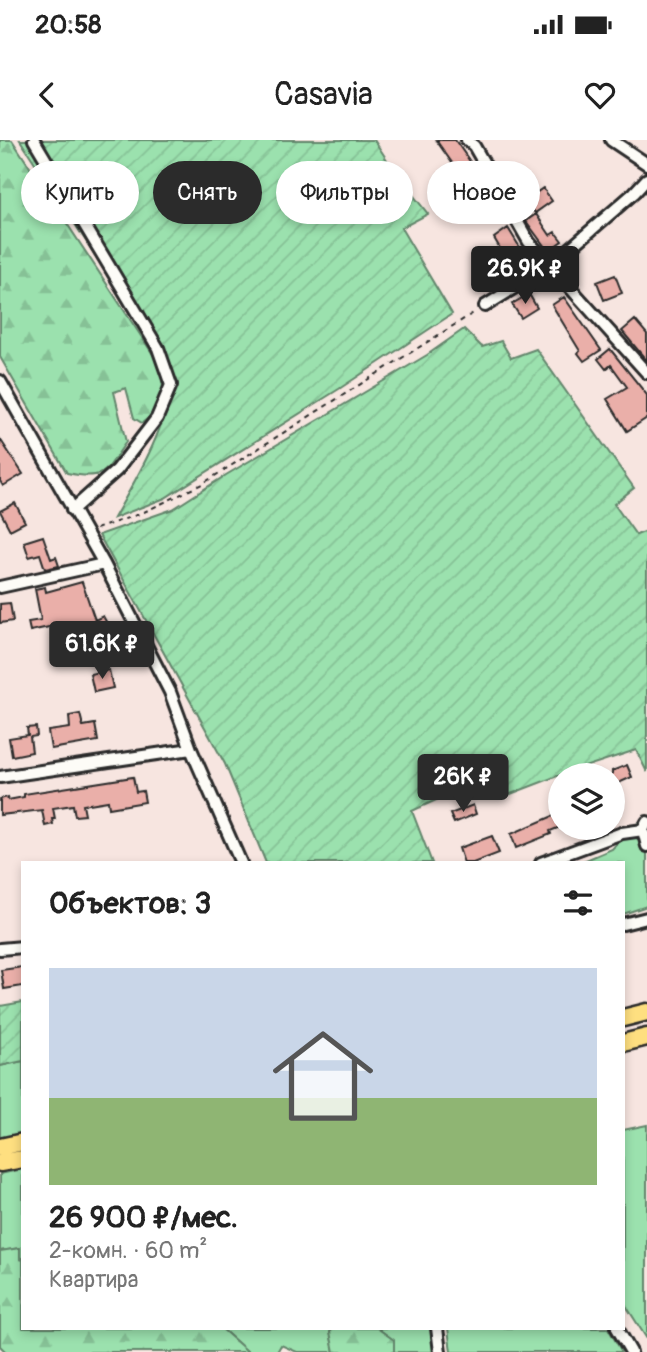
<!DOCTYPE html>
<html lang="ru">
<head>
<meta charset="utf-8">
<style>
	body { margin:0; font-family:Pangolin,sans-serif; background:#f2f2f2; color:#222; height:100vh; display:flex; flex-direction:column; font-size:26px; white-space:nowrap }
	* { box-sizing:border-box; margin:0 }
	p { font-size:23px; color:#767676 }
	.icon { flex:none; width:38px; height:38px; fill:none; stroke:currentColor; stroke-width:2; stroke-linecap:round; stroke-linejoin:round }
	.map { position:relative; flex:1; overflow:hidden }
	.panel { position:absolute; left:21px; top:721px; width:604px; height:469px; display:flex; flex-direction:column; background:#fff; border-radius:0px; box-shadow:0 4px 10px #0003 }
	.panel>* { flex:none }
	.hud { position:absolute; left:21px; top:21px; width:606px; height:63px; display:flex; gap:14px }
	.tools { position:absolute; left:548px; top:623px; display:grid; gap:14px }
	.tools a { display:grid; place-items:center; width:77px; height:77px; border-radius:50%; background:#fff; box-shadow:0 4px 10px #0003; font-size:35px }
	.price { position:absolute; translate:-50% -60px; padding:0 16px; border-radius:7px; background:#2b2b2b; color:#fff; font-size:23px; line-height:46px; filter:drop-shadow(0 2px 4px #0008) }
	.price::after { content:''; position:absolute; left:50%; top:42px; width:21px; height:16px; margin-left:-10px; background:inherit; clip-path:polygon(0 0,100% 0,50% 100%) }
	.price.on { background:#222; color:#fff }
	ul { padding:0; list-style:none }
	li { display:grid; align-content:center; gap:14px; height:371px; padding:0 28px }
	li span { display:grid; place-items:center; height:217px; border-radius:0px; color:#555 }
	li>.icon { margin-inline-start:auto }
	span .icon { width:126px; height:126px; fill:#fffc; stroke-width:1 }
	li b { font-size:30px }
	h2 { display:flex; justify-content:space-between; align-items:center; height:84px; padding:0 28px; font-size:30px }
	.chip { padding:0 24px; border-radius:32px; background:#fff; box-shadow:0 4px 10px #0003; font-size:24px; line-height:63px }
	.chip.on { background:#2b2b2b; color:#fff }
	.status { display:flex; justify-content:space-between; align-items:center; height:49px; padding:0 35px; background:#fff; direction:ltr }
	.status svg { height:19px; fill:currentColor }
	header { display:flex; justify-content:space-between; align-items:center; height:91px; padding:0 28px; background:#fff; font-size:32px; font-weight:600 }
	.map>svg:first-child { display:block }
	.grass { fill:#9be1ae; stroke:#63866c; stroke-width:2 }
	.forest { fill:url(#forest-firs); stroke:#63866c; stroke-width:2 }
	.garden { fill:url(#garden-furrows); stroke:#63866c; stroke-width:2 }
	.building { fill:#eaafa9; stroke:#2b2b2b; stroke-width:2 }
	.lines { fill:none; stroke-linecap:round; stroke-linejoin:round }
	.minor-casing { stroke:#2b2b2b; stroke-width:16 }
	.highway-casing { stroke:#2b2b2b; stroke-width:21 }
	.path { stroke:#2b2b2b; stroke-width:2; stroke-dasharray:5 5; stroke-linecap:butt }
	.minor { stroke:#fdfcf7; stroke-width:10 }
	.highway { stroke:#fedf80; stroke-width:16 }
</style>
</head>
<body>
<div class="status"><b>20:58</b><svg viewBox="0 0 49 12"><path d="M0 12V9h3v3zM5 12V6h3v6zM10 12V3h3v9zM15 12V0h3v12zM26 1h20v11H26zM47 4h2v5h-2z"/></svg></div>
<header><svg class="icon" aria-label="back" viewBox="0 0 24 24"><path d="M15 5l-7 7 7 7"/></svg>Casavia<svg class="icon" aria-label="heart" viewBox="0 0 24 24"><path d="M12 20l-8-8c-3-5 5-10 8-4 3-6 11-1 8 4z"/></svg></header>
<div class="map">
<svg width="647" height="1212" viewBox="0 0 647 1212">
	<defs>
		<pattern id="forest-firs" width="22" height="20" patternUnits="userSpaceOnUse" patternTransform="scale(1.75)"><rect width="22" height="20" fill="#9be1ae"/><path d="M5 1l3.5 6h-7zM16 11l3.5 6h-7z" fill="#86c196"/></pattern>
		<pattern id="garden-furrows" width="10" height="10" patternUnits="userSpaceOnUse" patternTransform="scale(1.75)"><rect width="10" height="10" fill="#9be1ae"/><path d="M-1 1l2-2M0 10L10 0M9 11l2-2" fill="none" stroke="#86c196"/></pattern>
	</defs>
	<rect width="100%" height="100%" fill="#f7e5e0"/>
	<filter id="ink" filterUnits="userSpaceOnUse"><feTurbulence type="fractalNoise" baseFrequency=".0143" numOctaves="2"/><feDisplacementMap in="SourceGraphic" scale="14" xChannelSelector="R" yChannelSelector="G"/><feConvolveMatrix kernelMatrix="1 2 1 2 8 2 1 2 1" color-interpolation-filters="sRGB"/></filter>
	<g filter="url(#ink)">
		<path class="grass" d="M647,676v90l-24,8v-51h-44l33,-14 17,-19z
			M23,921v82l-23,4v-81z
			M647,985v214l-24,-38v-171z
			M23,1029v91l-3,-1v-11l-20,3v-77z
			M221,1188h113l-4,4 4,20h-37l-16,-7 -4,7h-29z
			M377,1188h55l3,24h-41l-1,-12z
			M448,1188h160l14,24h-171z"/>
		<path class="forest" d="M0,0h12l148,225c4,28 8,40 -18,58l-8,-5 -8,-30 -12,4 12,50c-21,30 -20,39 -59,31l-67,-116z
			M20,1108v11l3,1v68h198l27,24h-242l-6,-6v-95z
			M334,1188h43l17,12v12h-60l-4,-20z"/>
		<path class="garden" d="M20,0h354l21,32 33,42 -27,14 51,86 -113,75 -174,109 -51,20c18,-32 57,-96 54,-132 -2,-26 -22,-50 -35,-71 -37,-59 -75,-117 -113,-175z
			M464,189l18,18 19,-6 10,17 25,-9 98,139 -20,16 22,31 11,-4v241l-11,-22 -76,25 -57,22 -10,-23 -81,37 20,52h-166l-41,-99 -126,-229 74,-26 53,-34 201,-120z
			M23,862v59l-23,5v-60z"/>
		<path class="building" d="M436,0h19l23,33 -26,18 4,7 -8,5 -12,-20 21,-13z
			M543,48l9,13 -17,12 -9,-13z
			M491,60l8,13 -15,10 -8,-14z
			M536,74l14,21 5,-3 7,9 -14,10 -22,-30z
			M508,88l19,31 -15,10 -18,-31z
			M615,135l7,18 -18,7 -7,-18z
			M529,154l8,14 -16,10 -9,-14z
			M564,157l37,53 -17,11 -6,-8 2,-2 -28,-46z
			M635,180l12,14v27l-25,-30z
			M610,209l37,46v23l-20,13 -20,-32 20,-12 -16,-22 -5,4 -8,-10z
			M0,299l23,35 -20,12 -3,-5z
			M15,363l10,19 -15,8 -10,-19z
			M43,396l8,23 5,-2 3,9 -14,3 -5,-15 -11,3 -5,-15z
			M82,442l13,38 8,-4 21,38 -11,2 -17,-31 -12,5 -3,-8 -25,9 -2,-5 -24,5 -2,-9 13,-2 -6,-31 10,-2 1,5z
			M10,463l3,18 -13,2v-19z
			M109,530l4,18 -19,4 -4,-18z
			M80,574l3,12 12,-2 3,17 -47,8 -3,-18 22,-3 -1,-12z
			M36,587l1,9 -7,1 2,15 -20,4 -3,-18 19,-3 -1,-7z
			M627,625l5,12 -20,9v-15z
			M133,637l3,15 7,-1 2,11 -36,6 -1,-7 -25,4 2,10 -10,1 -2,-11 -20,3 2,11h-3l1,5 -8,2 -3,-16 -42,5v-16l8,-2v3l16,-3v-3z
			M473,665l3,9 -22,9 -4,-9z
			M560,673v14l-10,4 1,3 -35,14 -5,-14z
			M492,696l7,17 -26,10h-9l-5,-15z
			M23,827v19l-19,3 -3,-19z"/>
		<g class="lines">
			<defs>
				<path id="minor" d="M34,0l124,208 13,37 -14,33 -40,52 -45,40
					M467,0l7,6 55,96 118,131
					M611,0l36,24
					M485,166l66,-41 83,-72 13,-14
					M0,241l104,183 66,128 21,57 50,114
					M0,447l104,-23
					M0,637l191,-28
					M647,682l-4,8 4,16
					M541,723l81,-30 21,-3
					M623,784l24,-6
					M0,809l23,-2
					M437,1188l3,24
					M617,1188l14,24"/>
				<path id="highway" d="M623,878l24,-6
					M623,903l24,-6
					M0,1007l23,-5
					M0,1023l23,-4"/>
			</defs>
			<use href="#minor" class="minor-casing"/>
			<use href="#highway" class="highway-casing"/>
			<path class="path" d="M96,389l46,-16 60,-29 273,-172"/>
			<use href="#minor" class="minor"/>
			<use href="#highway" class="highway"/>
		</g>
	</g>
</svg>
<div class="tools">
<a><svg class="icon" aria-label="layers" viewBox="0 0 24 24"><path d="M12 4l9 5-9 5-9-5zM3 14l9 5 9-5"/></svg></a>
</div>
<b class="price on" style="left:525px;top:166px">26.9K ₽</b>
<b class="price" style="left:102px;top:541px">61.6K ₽</b>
<b class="price" style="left:463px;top:674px">26K ₽</b>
<div class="hud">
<a class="chip">Купить</a>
<a class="chip on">Снять</a>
<a class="chip">Фильтры</a>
<a class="chip">Новое</a>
</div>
<section class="panel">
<h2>Объектов: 3<svg class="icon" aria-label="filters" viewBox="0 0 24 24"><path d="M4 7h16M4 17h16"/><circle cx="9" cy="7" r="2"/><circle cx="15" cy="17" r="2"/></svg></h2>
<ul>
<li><span style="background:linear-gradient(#c9d6e8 60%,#8fb573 0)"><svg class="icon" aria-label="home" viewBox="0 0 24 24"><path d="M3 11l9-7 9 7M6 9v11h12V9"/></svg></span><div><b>26 900 ₽/мес.</b><p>2-комн. · 60 m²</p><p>Квартира</p></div></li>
</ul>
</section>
</div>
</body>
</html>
